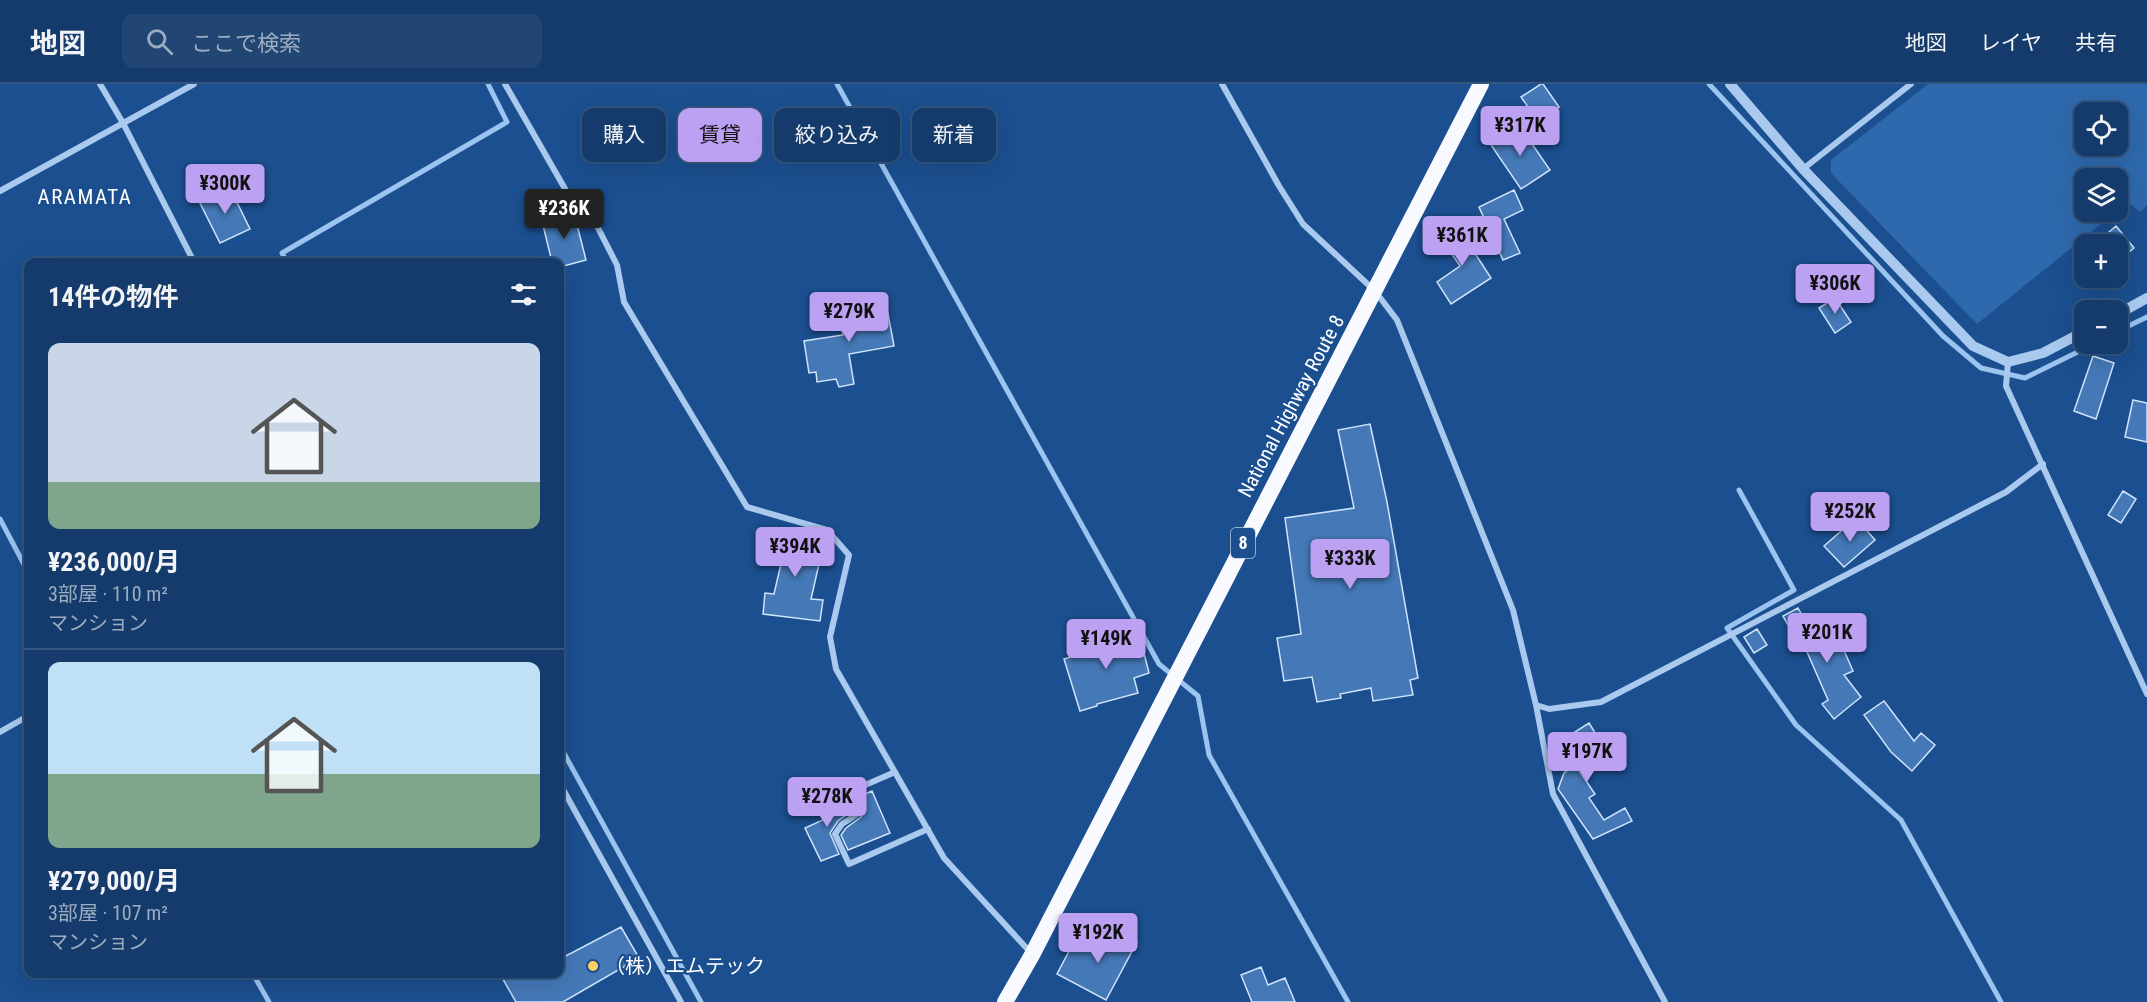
<!DOCTYPE html>
<html lang="ja">
<head>
<meta charset="utf-8">
<style>
	body { margin:0; font-family:"Roboto Condensed","Noto Sans JP",sans-serif; background:#214673; color:#f1f3f6; height:100vh; display:flex; flex-direction:column; font-size:22px; white-space:nowrap }
	* { box-sizing:border-box; margin:0 }
	p { font-size:20px; color:#9dadc1 }
	.icon { flex:none; width:33px; height:33px; fill:none; stroke:currentColor; stroke-width:2; stroke-linecap:round; stroke-linejoin:round }
	.map { position:relative; flex:1; overflow:hidden }
	.details { position:absolute; left:24px; top:174px; width:540px; height:720px; display:flex; flex-direction:column; background:#143b6b; border-radius:12px; box-shadow:0 6px 24px #0002,0 0 0 2px #33557e }
	.details>* { flex:none }
	.guide { position:absolute; left:582px; top:24px; width:570px; height:54px; display:flex; gap:12px }
	.tools { position:absolute; left:2074px; top:18px; display:grid; gap:12px }
	.tools a { display:grid; place-items:center; width:54px; height:54px; border-radius:12px; background:#143b6b; box-shadow:0 6px 24px #0002,0 0 0 2px #33557e; font-size:30px }
	.price { position:absolute; translate:-50% -51px; padding:0 14px; border-radius:6px; background:#bca0f2; color:#111; font-size:20px; line-height:39px; filter:drop-shadow(0 2px 3px #0008) }
	.price::after { content:''; position:absolute; left:50%; top:36px; width:18px; height:14px; margin-left:-9px; background:inherit; clip-path:polygon(0 0,100% 0,50% 100%) }
	.price.current { background:#222; color:#fff }
	ul { padding:0; list-style:none }
	li { display:grid; align-content:center; gap:12px; height:318px; padding:0 24px }
	li+li { border-top:2px solid #33557e }
	li span { display:grid; place-items:center; height:186px; border-radius:12px; color:#555 }
	li>.icon { margin-inline-start:auto }
	span .icon { width:108px; height:108px; fill:#fffc; stroke-width:1 }
	li b { font-size:26px }
	h2 { display:flex; justify-content:space-between; align-items:center; height:72px; padding:0 24px; font-size:26px }
	.pill { padding:0 21px; border-radius:12px; background:#143b6b; box-shadow:0 6px 24px #0002,0 0 0 2px #33557e; font-size:21px; line-height:54px }
	.pill.current { background:#bca0f2; color:#111 }
	header { display:flex; align-items:center; gap:36px; box-sizing:border-box; height:84px; padding:0 30px; background:#143b6b; border-bottom:2px solid #33557e }
	header strong { font-size:28px }
	nav { display:flex; gap:33px; margin-inline-start:auto; font-size:21px }
	.search { width:420px; height:54px; background:#214673; display:flex; align-items:center; gap:15px; box-sizing:border-box; padding:0 21px; border-radius:12px; color:#9dadc1; font-size:22px }
	.map>svg:first-child { display:block }
	.green { fill:#2e69ad; fill-rule:evenodd }
	.lines { fill:none; stroke-linecap:round; stroke-linejoin:round }
	.stream { stroke:#9cc4f0; stroke-width:5 }
	.building { fill:#4478b7; stroke:#cfe3fa; stroke-width:1.5 }
	.minor { stroke:#a9c9ee; stroke-width:6 }
	.tertiary { stroke:#a9c9ee; stroke-width:10 }
	.trunk { stroke:#f8faff; stroke-width:16 }
	.poi-dot { fill:#ffd166; stroke:#1b4f8f; stroke-width:2 }
	.labels { text-anchor:middle; stroke-width:4.5; stroke-linejoin:round; paint-order:stroke }
	.shield { fill:#1b4f8f; stroke:#bbcadd; stroke-width:1.5 }
	.shield-label { font-size:18px; font-weight:bold; fill:#fff }
	.street-label { font-size:20px; fill:#fff; stroke:#1b4f8f }
	.poi-label { font-size:20px; fill:#fff; stroke:#1b4f8f; text-anchor:start }
	.neighbourhood-label { font-size:21px; letter-spacing:1.5px; fill:#fff; stroke:#1b4f8f }
</style>
</head>
<body>
<header>
<strong>地図</strong>
<div class="search"><svg class="icon" aria-label="search" viewBox="0 0 24 24"><circle cx="10" cy="10" r="6"/><path d="M15 15l6 6"/></svg>ここで検索</div>
<nav><a>地図</a><a>レイヤ</a><a>共有</a></nav>
</header>
<div class="map">
<svg width="2147" height="918" viewBox="0 0 2147 918">
	<rect width="100%" height="100%" fill="#1b4f8f"/>
	<path class="green" d="M1928,0h219v121l-7,7 -12,-10 -10,8v-32h-33v34h31l-139,112 -146,-151v-13zM2085,28h33v34h-33z"/>
	<g class="lines">
		<path class="stream" d="M837,0l322,580 39,32 11,59 139,247
			M1709,0l234,252 38,32 44,10 69,-34
			M287,178l-5,-9 225,-131 -19,-38
			M2118,247l29,-14
			M1739,406l55,100 -67,38 69,97 105,95 100,182
			M0,435l28,53
			M560,662l141,256
			M253,890l16,28"/>
	</g>
	<path class="building" d="M1541,0h2l16,23 -21,14 -17,-24z
		M1519,41l31,45 -29,19 -30,-44z
		M229,102l21,43 -30,14 -21,-42z
		M1514,106l9,20 -19,9 16,34 -17,7 -24,-53z
		M574,129l12,47 -26,7v-5h-8l-10,-41z
		M1456,140l35,54 -40,26 -14,-22 23,-16 -21,-31z
		M2116,142l18,22 -16,13v-17h-23z
		M1835,214l16,24 -16,11 -16,-25z
		M886,219l8,43 -45,8 5,30 -15,3 -3,-8 -19,3 -1,-10 -7,1 -5,-32 39,-6 -5,-24z
		M2093,272l21,7 -18,56 -22,-8z
		M2133,316l14,3v39l-22,-5z
		M1370,340l17,78 31,176 -8,2 3,15 -40,6 -2,-13 -31,6 1,4 -24,4 -5,-25 -28,4 -7,-43 24,-4 -16,-116 69,-10 -16,-78z
		M2123,407l13,8 -15,24 -13,-8z
		M1856,434l19,22 -31,27 -20,-21z
		M772,447l52,11 -13,57 12,1 -3,21 -57,-7 2,-21 9,1 9,-39 -15,-3z
		M1798,524l17,30 20,-8 18,41 -9,4 17,22 -27,22 -12,-15 6,-4 -31,-71 -5,3 -9,-16z
		M1121,537l7,32 15,-4 6,24 -15,5 4,15 -41,11v2l-17,5 -16,-52 43,-12 -5,-21z
		M1757,545l10,16 -13,8 -10,-16z
		M1884,617l30,40 7,-8 14,12 -23,26 -21,-19 -27,-37z
		M1589,639l19,31 -28,18 15,22 -6,4 15,22 21,-12 7,13 -39,18 -35,-50 6,-16 11,-8 -16,-23z
		M872,707l18,42 -42,17 -7,-15 5,-7 15,-11 -6,-19z
		M839,711l4,7 2,-1 4,12 -11,8 -8,12 9,21 -18,7 -16,-33 20,-9 -7,-12z
		M621,843l18,31 -76,44h-47l-16,-28h60v-15z
		M1113,845l24,13 -31,58 -49,-26 19,-36 24,13z
		M1261,883l7,18 17,-7 10,24h-43l-11,-27z"/>
	<g class="lines">
		<path class="minor" d="M100,0l23,39 71,139
			M505,0l67,117 25,25 20,39 7,37 123,205 80,23 22,25 -19,82 6,32 108,189 87,95
			M1222,0l57,102 24,38 72,67 22,29 116,290 23,95 17,89 112,208
			M1803,85l108,-85
			M0,107l194,-107
			M2008,278l-2,24 141,308
			M1536,621l13,4 52,-7 405,-210 37,-28
			M0,648l28,-16
			M895,688l-48,21 9,22 -14,9 -7,10 14,30 79,-35
			M560,700l121,218"/>
		<path class="tertiary" d="M1730,0l73,85 170,177 35,16 35,-9 42,-22
			M2118,230l29,-16"/>
		<path class="trunk" d="M1005,918l27,-47 449,-871"/>
	</g>
	<circle class="poi-dot" cx="593" cy="882" r="6"/>
	<g class="labels">
		<rect class="shield" x="1231" y="444" width="24" height="30" rx="4.5"/>
		<g class="shield-label">
			<text x="1243" y="465">8</text>
		</g>
		<g class="street-label">
			<text transform="translate(1291 322) rotate(-62)" y="7">National Highway Route 8</text>
		</g>
		<g class="poi-label">
			<text x="605" y="889">（株）エムテック</text>
		</g>
		<g class="neighbourhood-label">
			<text x="85" y="120">ARAMATA</text>
		</g>
	</g>
</svg>
<div class="tools">
<a><svg class="icon" aria-label="locate" viewBox="0 0 24 24"><circle cx="12" cy="12" r="6"/><path d="M12 2v4M12 18v4M2 12h4M18 12h4"/></svg></a>
<a><svg class="icon" aria-label="layers" viewBox="0 0 24 24"><path d="M12 4l9 5-9 5-9-5zM3 14l9 5 9-5"/></svg></a>
<a>+</a>
<a>−</a>
</div>
<b class="price" style="left:1520px;top:73px">¥317K</b>
<b class="price" style="left:225px;top:131px">¥300K</b>
<b class="price current" style="left:564px;top:156px">¥236K</b>
<b class="price" style="left:1462px;top:183px">¥361K</b>
<b class="price" style="left:1835px;top:231px">¥306K</b>
<b class="price" style="left:849px;top:259px">¥279K</b>
<b class="price" style="left:1850px;top:459px">¥252K</b>
<b class="price" style="left:795px;top:494px">¥394K</b>
<b class="price" style="left:1350px;top:506px">¥333K</b>
<b class="price" style="left:1827px;top:580px">¥201K</b>
<b class="price" style="left:1106px;top:586px">¥149K</b>
<b class="price" style="left:1587px;top:699px">¥197K</b>
<b class="price" style="left:827px;top:744px">¥278K</b>
<b class="price" style="left:1098px;top:880px">¥192K</b>
<div class="guide">
<a class="pill">購入</a>
<a class="pill current">賃貸</a>
<a class="pill">絞り込み</a>
<a class="pill">新着</a>
</div>
<section class="details">
<h2>14件の物件<svg class="icon" aria-label="filters" viewBox="0 0 24 24"><path d="M4 7h16M4 17h16"/><circle cx="9" cy="7" r="2"/><circle cx="15" cy="17" r="2"/></svg></h2>
<ul>
<li><span style="background:linear-gradient(#c9d6e8 75%,#7fa58c 0)"><svg class="icon" aria-label="home" viewBox="0 0 24 24"><path d="M3 11l9-7 9 7M6 9v11h12V9"/></svg></span><div><b>¥236,000/月</b><p>3部屋 · 110 m²</p><p>マンション</p></div></li>
<li><span style="background:linear-gradient(#bfe0f5 60%,#7fa58c 0)"><svg class="icon" aria-label="home" viewBox="0 0 24 24"><path d="M3 11l9-7 9 7M6 9v11h12V9"/></svg></span><div><b>¥279,000/月</b><p>3部屋 · 107 m²</p><p>マンション</p></div></li>
</ul>
</section>
</div>
</body>
</html>
